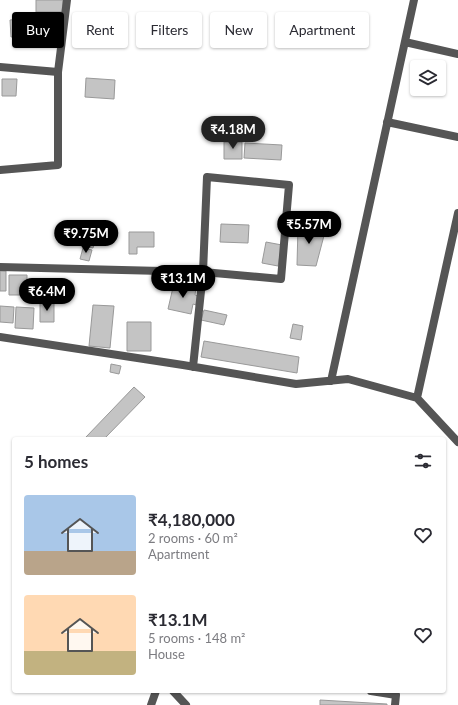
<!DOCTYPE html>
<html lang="en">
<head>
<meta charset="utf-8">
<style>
	body { margin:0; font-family:Lato,sans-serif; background:#f7f7f7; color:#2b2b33; height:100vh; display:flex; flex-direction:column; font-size:15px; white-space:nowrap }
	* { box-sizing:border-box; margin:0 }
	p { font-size:13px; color:#7c7c81 }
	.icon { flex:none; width:22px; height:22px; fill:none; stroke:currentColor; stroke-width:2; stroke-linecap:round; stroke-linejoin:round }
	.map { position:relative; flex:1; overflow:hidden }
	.details { position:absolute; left:12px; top:437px; width:434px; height:256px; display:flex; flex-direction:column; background:#fff; border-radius:4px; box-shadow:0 1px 3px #0004 }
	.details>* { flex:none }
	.top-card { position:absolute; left:12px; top:12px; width:434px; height:36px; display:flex; gap:8px }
	.fabs { position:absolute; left:410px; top:60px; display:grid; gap:8px }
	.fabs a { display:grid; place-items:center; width:36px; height:36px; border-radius:4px; background:#fff; box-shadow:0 1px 3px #0004; font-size:20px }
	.price { position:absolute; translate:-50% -34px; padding:0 9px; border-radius:14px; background:#000; color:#fff; font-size:13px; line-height:26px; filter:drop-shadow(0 1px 2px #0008) }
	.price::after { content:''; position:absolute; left:50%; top:24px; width:12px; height:9px; margin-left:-6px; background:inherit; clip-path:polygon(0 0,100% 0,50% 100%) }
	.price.selected { background:#222; color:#fff }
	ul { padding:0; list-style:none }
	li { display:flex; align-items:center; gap:12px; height:100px; padding:0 12px }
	li span { display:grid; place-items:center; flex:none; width:112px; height:80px; border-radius:4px; color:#555 }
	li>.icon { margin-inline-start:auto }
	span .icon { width:48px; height:48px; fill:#fffc; stroke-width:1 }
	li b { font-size:17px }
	h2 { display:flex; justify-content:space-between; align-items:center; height:48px; padding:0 12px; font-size:17px }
	.tag { padding:0 14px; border-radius:4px; background:#fff; box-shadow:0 1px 3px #0004; font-size:14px; line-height:36px }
	.tag.selected { background:#000; color:#fff }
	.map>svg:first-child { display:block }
	.building { fill:#c4c4c4; stroke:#999 }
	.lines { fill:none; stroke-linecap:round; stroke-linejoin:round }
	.street { stroke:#555; stroke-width:8 }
</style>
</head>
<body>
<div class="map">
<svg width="458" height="705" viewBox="0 0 458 705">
	<rect width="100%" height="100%" fill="#fff"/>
	<path class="building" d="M36,0h27l-1,12h-26z
		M31,18l1,18 -21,1 -1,-17z
		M86,78l29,2 -1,19 -29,-2z
		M2,79h15l-1,17h-14z
		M224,142h18v17h-18z
		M245,143l37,2 -1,15 -37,-2z
		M221,224l28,1 -1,18 -28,-1z
		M298,227l28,1 -10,38 -19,-1z
		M89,229l9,2 -5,17 -9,-2z
		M129,232h25v15h-17v7h-8z
		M266,242l16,3 -4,21 -16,-3z
		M83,248l9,2 -3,11 -9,-2z
		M0,271h6v20h-6z
		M9,275h18v20h-18z
		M31,279l18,1 -1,20 -18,-2z
		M174,283l22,5 -1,7 3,1 -2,9 -3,-1 -2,10 -23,-5z
		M40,303h14v19h-14z
		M93,305l21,1 -4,42 -21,-2z
		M0,306l14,1 -1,16 -13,-1z
		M16,307l18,1 -1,21 -18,-1z
		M204,310l23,5 -3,10 -23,-5z
		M127,322h24v29h-24z
		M293,324l10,2 -2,14 -11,-2z
		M204,341l95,16 -2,16 -96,-16z
		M111,364l10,2 -2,8 -9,-2z
		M134,387l11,10 -41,42h-16l-2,-2z
		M320,700l67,4v1h-67z"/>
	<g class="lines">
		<path class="street" d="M405,42l53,12
			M0,67l58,5
			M387,122l71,15
			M0,170l58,-5v-93l9,-72
			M0,267l203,5 78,7 8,-94 -82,-8 -4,95 -10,95
			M0,337l183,28 113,19 52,-5 69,19 41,44
			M331,381l83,-381
			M417,398l41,-185
			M173,691l13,14
			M371,691l25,4 -1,10
			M151,705l5,-14"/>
	</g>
</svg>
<div class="fabs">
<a><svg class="icon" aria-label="layers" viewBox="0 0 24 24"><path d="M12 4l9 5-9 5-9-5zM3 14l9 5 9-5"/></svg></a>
</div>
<b class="price selected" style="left:233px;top:150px">₹4.18M</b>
<b class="price" style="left:309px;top:245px">₹5.57M</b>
<b class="price" style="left:86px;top:254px">₹9.75M</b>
<b class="price" style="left:183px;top:299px">₹13.1M</b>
<b class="price" style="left:47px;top:312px">₹6.4M</b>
<div class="top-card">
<a class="tag selected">Buy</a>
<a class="tag">Rent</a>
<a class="tag">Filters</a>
<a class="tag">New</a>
<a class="tag">Apartment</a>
</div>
<section class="details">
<h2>5 homes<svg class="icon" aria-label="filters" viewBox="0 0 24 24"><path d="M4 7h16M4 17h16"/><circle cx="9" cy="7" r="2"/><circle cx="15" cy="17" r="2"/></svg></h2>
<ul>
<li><span style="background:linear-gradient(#a9c7e8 70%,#b9a48a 0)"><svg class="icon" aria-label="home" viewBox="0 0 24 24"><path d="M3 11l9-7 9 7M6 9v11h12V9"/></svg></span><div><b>₹4,180,000</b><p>2 rooms · 60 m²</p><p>Apartment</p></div><svg class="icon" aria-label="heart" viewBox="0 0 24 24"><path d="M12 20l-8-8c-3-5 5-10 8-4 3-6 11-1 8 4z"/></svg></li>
<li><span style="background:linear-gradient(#ffd9b3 70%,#c2b280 0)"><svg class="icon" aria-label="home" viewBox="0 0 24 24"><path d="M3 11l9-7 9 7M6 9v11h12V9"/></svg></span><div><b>₹13.1M</b><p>5 rooms · 148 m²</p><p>House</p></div><svg class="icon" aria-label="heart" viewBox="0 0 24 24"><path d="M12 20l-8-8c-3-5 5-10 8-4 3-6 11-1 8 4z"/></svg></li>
</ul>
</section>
</div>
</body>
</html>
